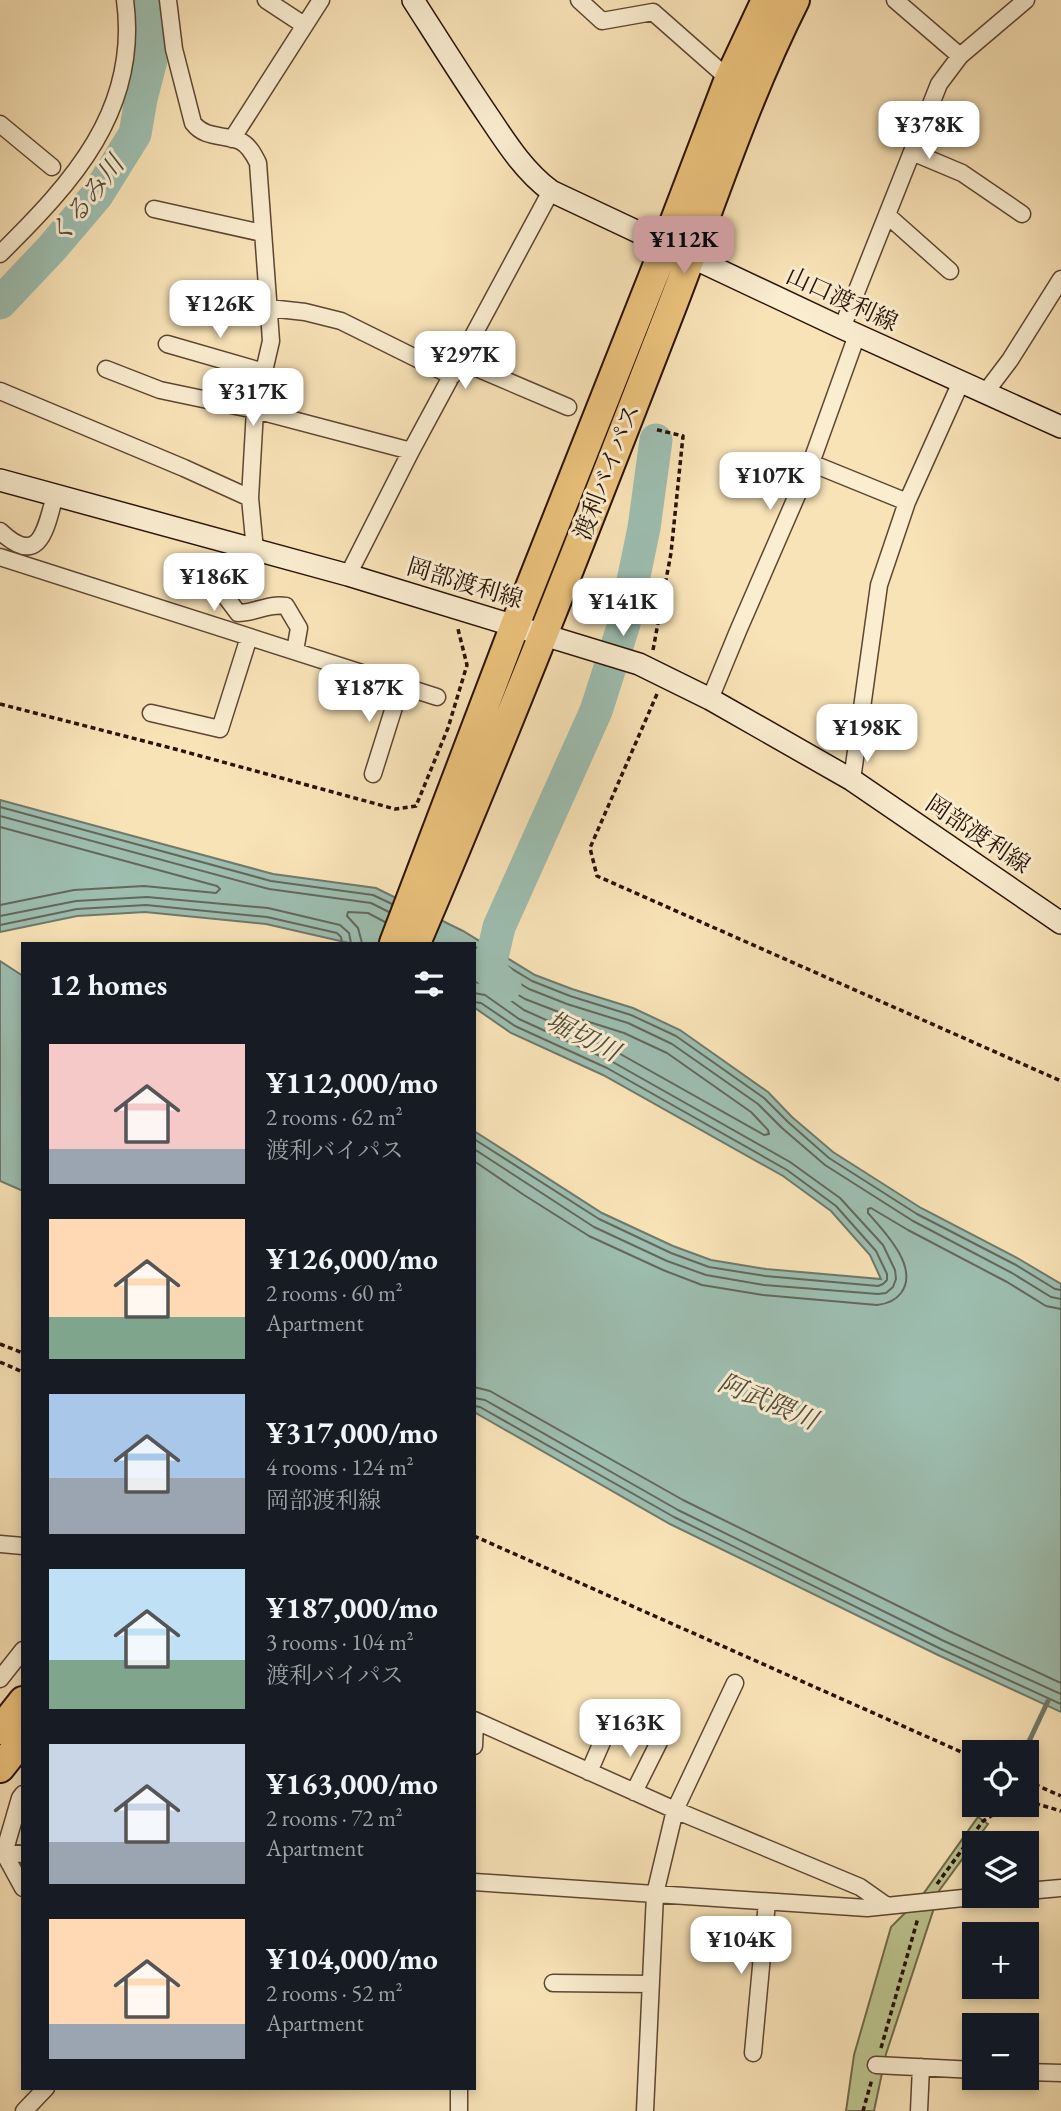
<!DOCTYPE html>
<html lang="en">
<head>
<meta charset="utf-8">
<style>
	body { margin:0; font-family:"EB Garamond","Noto Serif JP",serif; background:#20242c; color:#f1f3f6; height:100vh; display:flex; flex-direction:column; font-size:26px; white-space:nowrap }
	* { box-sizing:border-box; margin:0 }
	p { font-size:23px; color:#9ea1a6 }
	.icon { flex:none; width:38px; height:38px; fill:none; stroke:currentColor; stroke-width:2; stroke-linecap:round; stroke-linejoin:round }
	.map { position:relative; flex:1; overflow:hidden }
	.details { position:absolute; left:21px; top:942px; width:455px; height:1148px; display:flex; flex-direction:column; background:#171b24; border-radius:0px; box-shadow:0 4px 10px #0003 }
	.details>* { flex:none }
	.buttons { position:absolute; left:962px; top:1740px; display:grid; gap:14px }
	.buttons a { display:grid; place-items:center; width:77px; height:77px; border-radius:0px; background:#171b24; box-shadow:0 4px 10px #0003; font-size:35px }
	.price { position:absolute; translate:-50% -60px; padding:0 16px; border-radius:14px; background:#fff; color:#222; font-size:23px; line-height:46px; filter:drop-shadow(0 2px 4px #0008) }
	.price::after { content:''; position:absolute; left:50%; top:42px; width:21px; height:16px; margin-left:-10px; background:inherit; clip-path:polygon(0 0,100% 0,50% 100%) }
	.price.selected { background:#c59692; color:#111 }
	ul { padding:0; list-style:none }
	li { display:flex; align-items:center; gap:21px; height:175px; padding:0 28px }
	li span { display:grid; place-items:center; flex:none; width:196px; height:140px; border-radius:0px; color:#555 }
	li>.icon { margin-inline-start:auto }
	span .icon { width:84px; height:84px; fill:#fffc; stroke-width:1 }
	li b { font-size:30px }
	h2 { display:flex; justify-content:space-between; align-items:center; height:84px; padding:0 28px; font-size:30px }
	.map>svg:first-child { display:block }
	.green { fill:#bcc48f; stroke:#726b4a; stroke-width:2 }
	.water { fill:#9dbeb0; stroke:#6f796c; stroke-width:2 }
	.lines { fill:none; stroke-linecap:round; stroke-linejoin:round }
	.shore { stroke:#63685b; stroke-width:2 }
	.stream { stroke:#6f796c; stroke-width:5 }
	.river { stroke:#9dbeb0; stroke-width:33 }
	.street-casing { stroke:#5d4632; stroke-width:19 }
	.secondary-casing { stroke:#291206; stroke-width:24 }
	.highway-casing { stroke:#291206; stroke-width:32 }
	.path { stroke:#291206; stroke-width:3.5; stroke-dasharray:5 3.5; stroke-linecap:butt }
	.street { stroke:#faedd0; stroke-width:16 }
	.secondary { stroke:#faedd0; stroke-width:21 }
	.highway { stroke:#ecc27c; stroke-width:28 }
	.labels { text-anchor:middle; stroke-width:6; stroke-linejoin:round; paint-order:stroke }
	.street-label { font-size:24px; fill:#291206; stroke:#faedd0 }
	.water-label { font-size:26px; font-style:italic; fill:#524e42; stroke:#faedd0 }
</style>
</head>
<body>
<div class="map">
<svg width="1061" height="2111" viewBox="0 0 1061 2111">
	<rect width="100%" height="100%" fill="#f8e3b7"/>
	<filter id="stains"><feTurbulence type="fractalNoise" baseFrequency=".00286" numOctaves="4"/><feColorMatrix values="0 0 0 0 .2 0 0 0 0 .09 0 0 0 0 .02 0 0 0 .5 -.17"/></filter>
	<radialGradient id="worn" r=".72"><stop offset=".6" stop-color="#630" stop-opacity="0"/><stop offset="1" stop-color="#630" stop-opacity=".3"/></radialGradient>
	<path class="green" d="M978,1817l10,7 -52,71 -3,16 -47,143 -12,57h-28l8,-56 37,-128 30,-30z"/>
	<path class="water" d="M0,800l273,74 103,14 87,43 72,44 37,14 61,19 47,22 88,62 24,25 41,35 88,56 98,51 42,25v428l-123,-57 -268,-131 -196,-112v-281l128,82 71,33 38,14 55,9 115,10 -11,-24 -39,-44 -48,-35 -180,-101 -92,-42 -36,-25 -1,-65h-125l-83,-19 -121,-12 -68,4 -77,16z
		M0,961l23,15v215l-23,-10z"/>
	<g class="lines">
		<path class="shore" d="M0,807l271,74 102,14 19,9
			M0,816l269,73 102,14 18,9
			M0,827l217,59 3,3 -4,4 -72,-7 -70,4 -74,15
			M0,916l76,-15 71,-4 121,11 72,17 9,8 2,10
			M0,925l77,-16 69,-4 121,12 70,16 4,4 1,6
			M362,943l-4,-15 -11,-12 1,-4 20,1 17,9
			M474,946l58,35 38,15 61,19 45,21 88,62 24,24 41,36 88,56 99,51 39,24 6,1
			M474,956l55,33 38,15 61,19 44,21 86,60 24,24 43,37 88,56 99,52 39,24 10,2
			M474,968l18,11 1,3h4l28,17 39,15 60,19 43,20 84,59 17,18 1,4 -5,1 -149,-84 -91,-41 -31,-22 -1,-3 -18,-3
			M474,993l11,2 34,24 92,42 179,101 50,36 43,47 12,25 1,9 -3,8 -7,6 -8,1 -114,-9 -58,-10 -39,-14 -73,-34 -120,-78
			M474,1002l7,1 34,23 92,42 180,102 49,36 40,45 11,23v6l-4,4 -5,2 -113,-10 -56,-9 -38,-14 -72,-34 -125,-80
			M474,1161l50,34 65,41 74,34 39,15 61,10 114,10c10,-1 18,-4 24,-12 19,-25 -17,-62 -33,-80v-4l3,-1 37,22 99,52 39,24 15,3
			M474,1387l16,4 193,109 266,131 112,52
			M474,1398l11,2 193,110 266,131 117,53
			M474,1406l6,1 194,110 267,132 120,55"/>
		<path class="stream" d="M1024,1752l24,-51"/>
		<path class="river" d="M0,303l52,-55 45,-53 38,-61 6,-35 10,-39 -5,-60
			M505,986l-16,-16 10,-43 97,-216 28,-87 20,-96 12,-88"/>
		<defs>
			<path id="street" d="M168,0l6,49 19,74c12,16 31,11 47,18 9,4 14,14 18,22l13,178 -16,69 -5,88 5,52 -21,14 -11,29 15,20c17,0 31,-10 48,-7l13,22 -4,23
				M266,0l38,25
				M579,0l23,21 51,-9 76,67
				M895,0l65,56
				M0,124l52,43
				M232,139l89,-139
				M912,152l50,21 60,41
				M154,209l108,24
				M887,215l63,56
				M0,254c72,-71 140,-144 125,-254
				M269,308l36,4 36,9 111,55
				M842,328l97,-244 21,-28 66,-56
				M167,344l97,28
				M460,361l108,46
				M106,369l54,21 95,20 156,41
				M0,391l184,77 66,30
				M985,393l25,-33 51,-81
				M811,463l96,39
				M0,531c40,38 46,-3 55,-36
				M0,557l437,140
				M348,575l63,-124 140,-260
				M710,699l28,-68 73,-168 46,-128
				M151,713l69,16 29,-92
				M373,774l28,-89
				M852,780l27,-195 28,-83 54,-120
				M0,1544l23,2
				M0,1679l23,-29
				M474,1720l201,90 185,77 27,19
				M474,1746l1,-25
				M589,1772l23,-53
				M634,1792l25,-50
				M23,1794l-3,4 -16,55 19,35
				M0,1852l23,2
				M474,1882l393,26 125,-13
				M1027,1891l34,-3
				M553,1983l98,1
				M753,2053l14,-151
				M876,2065l99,5
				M1027,2072l34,1
				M24,2111l22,-23
				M459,2111v-23
				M645,2111l10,-217 20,-84 60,-127
				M919,2111l2,-44"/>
			<path id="secondary" d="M413,0c25,39 50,79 76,117 18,27 36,55 62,74l291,137 219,99
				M0,480l348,95 291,89 71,35 142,81 209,143"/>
			<path id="highway" d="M394,943l121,-318 151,-381 63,-165 37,-79
				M416,943c89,-208 171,-418 253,-629 41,-105 75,-213 126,-314
				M0,1730l23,-29
				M0,1768l23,-29"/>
		</defs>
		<use href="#street" class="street-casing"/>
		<use href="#secondary" class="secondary-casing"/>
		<use href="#highway" class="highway-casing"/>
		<path class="path" d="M653,650l18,-97 12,-117 -29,-7
			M657,694l-67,154 7,28 464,205
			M0,704l175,45 220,60 21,-3 32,-78 19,-63 -9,-36
			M0,1344l23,9
			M0,1362l23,10
			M474,1536l501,222
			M1027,1781l34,15
			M1027,1801l34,10
			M937,1884l46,-63 28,-17
			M881,2048l37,-130
			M863,2111l9,-32"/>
		<use href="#street" class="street"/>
		<use href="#secondary" class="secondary"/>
		<use href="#highway" class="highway"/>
	</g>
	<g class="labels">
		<g class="street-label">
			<text transform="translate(842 299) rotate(25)" y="8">山口渡利線</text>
			<text transform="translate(607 472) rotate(-69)" y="8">渡利バイパス</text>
			<text transform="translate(465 583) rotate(17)" y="8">岡部渡利線</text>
			<text transform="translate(978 834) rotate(34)" y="8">岡部渡利線</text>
		</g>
		<g class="water-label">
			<text transform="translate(86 200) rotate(-52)" y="9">くるみ川</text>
			<text transform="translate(583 1036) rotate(27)" y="9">堀切川</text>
			<text transform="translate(768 1401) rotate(23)" y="9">阿武隈川</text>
		</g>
	</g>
	<rect width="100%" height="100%" filter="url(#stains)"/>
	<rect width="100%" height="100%" fill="url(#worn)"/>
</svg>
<div class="buttons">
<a><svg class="icon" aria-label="locate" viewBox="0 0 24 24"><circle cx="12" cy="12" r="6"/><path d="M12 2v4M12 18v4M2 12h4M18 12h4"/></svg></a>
<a><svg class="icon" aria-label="layers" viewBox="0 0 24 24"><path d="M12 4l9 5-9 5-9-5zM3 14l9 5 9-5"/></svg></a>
<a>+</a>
<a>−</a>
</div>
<b class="price" style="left:929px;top:161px">¥378K</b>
<b class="price selected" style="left:684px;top:276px">¥112K</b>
<b class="price" style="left:220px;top:340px">¥126K</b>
<b class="price" style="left:465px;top:391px">¥297K</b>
<b class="price" style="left:253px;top:428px">¥317K</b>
<b class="price" style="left:770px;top:512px">¥107K</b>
<b class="price" style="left:214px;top:613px">¥186K</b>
<b class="price" style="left:623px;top:638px">¥141K</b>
<b class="price" style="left:369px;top:724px">¥187K</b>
<b class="price" style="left:867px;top:764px">¥198K</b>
<b class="price" style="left:630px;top:1759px">¥163K</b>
<b class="price" style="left:741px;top:1976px">¥104K</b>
<section class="details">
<h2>12 homes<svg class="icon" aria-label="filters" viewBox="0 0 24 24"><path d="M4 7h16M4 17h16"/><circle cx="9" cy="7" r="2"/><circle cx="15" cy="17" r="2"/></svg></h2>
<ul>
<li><span style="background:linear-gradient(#f6c9c9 75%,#9aa5b1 0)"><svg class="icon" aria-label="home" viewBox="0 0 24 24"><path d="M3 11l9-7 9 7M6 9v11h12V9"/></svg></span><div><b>¥112,000/mo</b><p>2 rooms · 62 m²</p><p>渡利バイパス</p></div></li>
<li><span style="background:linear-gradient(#ffd9b3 70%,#7fa58c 0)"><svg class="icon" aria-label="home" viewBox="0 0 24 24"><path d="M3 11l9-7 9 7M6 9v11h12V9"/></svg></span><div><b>¥126,000/mo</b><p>2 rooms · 60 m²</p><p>Apartment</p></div></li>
<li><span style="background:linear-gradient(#a9c7e8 60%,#9aa5b1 0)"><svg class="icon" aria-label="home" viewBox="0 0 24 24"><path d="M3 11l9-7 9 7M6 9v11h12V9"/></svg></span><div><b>¥317,000/mo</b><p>4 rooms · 124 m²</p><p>岡部渡利線</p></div></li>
<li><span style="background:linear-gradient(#bfe0f5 65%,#7fa58c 0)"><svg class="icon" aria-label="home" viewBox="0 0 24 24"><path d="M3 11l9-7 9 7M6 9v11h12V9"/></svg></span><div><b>¥187,000/mo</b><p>3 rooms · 104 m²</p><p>渡利バイパス</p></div></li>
<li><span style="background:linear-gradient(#c9d6e8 70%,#9aa5b1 0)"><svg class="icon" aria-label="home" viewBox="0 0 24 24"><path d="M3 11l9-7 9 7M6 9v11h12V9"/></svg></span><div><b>¥163,000/mo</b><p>2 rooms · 72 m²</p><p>Apartment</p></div></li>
<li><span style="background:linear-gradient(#ffd9b3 75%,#9aa5b1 0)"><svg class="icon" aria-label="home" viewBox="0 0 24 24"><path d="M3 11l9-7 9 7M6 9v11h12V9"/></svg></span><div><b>¥104,000/mo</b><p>2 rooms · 52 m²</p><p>Apartment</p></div></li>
</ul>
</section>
</div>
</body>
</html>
